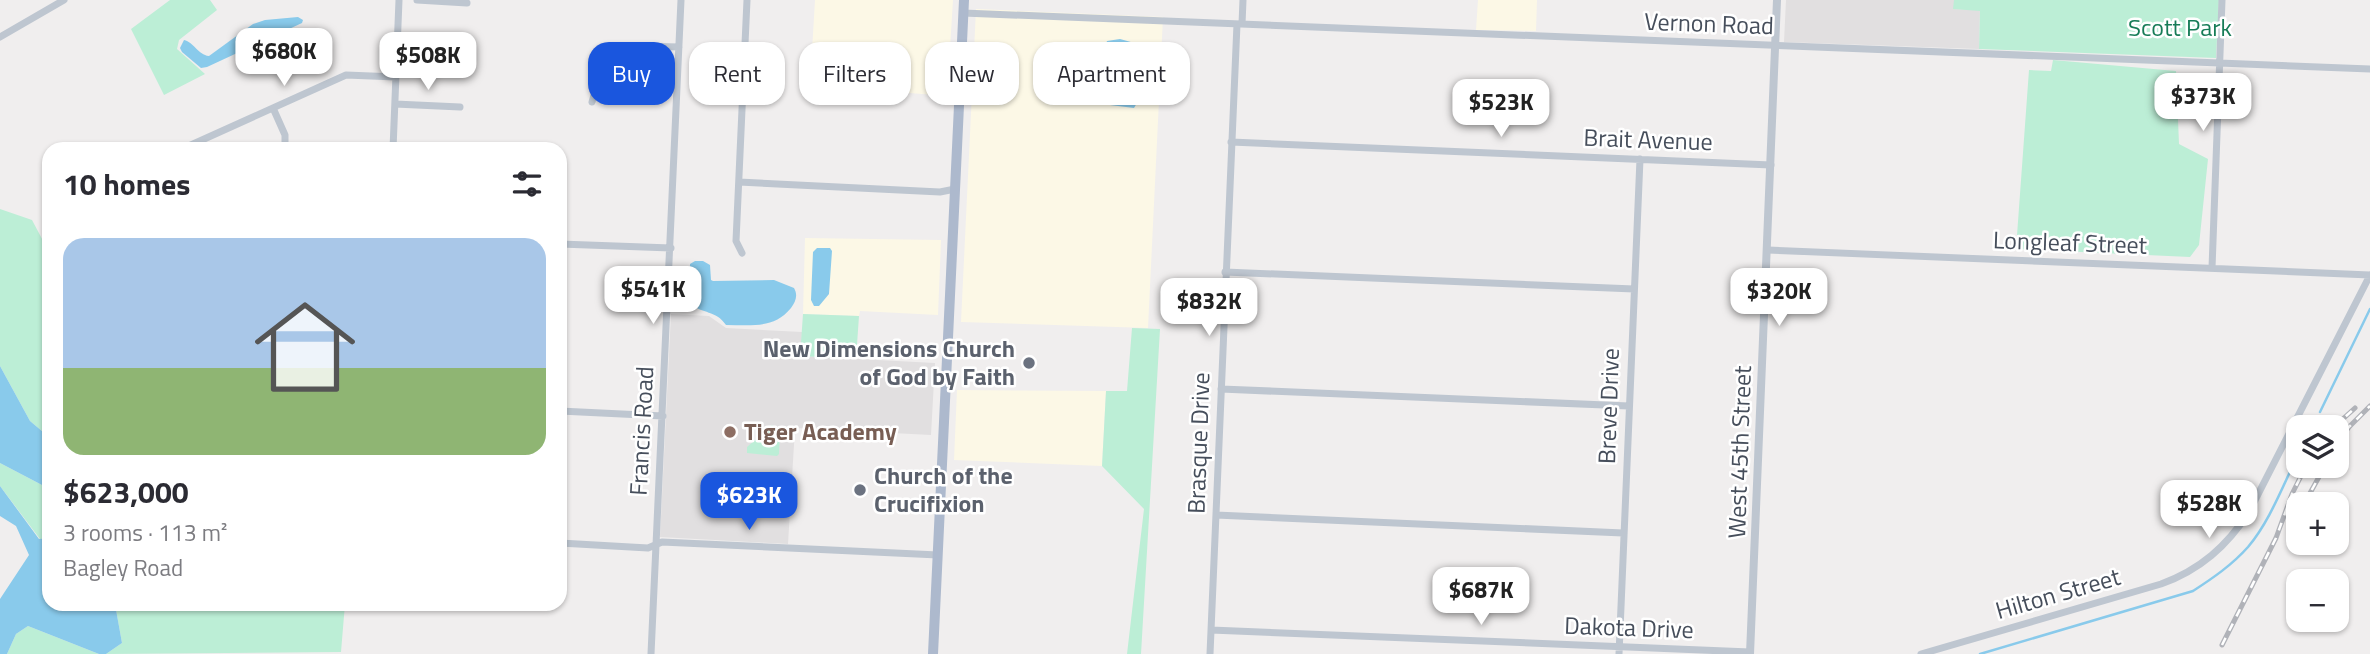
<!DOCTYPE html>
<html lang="en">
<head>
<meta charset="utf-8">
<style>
	body { margin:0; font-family:"Titillium Web",sans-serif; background:#f7f7f7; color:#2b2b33; height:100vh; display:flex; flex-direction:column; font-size:26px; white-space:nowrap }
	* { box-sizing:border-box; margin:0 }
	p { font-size:23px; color:#7c7c81 }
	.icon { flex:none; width:38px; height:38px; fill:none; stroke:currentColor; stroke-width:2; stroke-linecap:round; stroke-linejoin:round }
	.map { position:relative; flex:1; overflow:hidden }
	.details { position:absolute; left:42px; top:142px; width:525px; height:469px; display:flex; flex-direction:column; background:#fff; border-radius:21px; box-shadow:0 2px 5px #0004 }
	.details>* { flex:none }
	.banner { position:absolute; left:588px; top:42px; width:665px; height:63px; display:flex; gap:14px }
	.controls { position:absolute; left:2286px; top:415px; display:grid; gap:14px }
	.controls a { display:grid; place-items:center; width:63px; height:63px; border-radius:14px; background:#fff; box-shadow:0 2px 5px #0004; font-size:35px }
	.price { position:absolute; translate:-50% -60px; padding:0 16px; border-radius:14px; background:#fff; color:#222; font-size:23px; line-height:46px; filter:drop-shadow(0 2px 4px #0008) }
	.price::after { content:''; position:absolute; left:50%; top:42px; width:21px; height:16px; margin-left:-10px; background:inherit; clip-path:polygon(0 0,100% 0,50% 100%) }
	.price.selected { background:#1a56de; color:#fff }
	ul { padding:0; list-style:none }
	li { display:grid; align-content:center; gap:14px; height:371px; padding:0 21px }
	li+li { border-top:2px solid #e1e1e2 }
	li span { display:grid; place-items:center; height:217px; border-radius:21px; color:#555 }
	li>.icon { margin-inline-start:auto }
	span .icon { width:126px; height:126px; fill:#fffc; stroke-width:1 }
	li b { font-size:30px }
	h2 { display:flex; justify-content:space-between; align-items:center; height:84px; padding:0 21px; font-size:30px }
	.chip { padding:0 24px; border-radius:21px; background:#fff; box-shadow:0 2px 5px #0004; font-size:24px; line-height:63px }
	.chip.selected { background:#1a56de; color:#fff }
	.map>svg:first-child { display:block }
	.commercial { fill:#fcf8e6 }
	.education { fill:#e1dfe0 }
	.green { fill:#bceed6 }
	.water { fill:#89caeb }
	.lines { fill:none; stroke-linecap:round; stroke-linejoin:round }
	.stream { stroke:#89caeb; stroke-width:2.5 }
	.minor { stroke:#bec6d0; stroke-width:7 }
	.tertiary { stroke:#bec6d0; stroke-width:8 }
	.primary { stroke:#adb9cd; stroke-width:10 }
	.rail-casing { stroke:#b0b2b8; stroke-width:5 }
	.rail { stroke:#fff; stroke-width:2.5; stroke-dasharray:8; stroke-linecap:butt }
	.worship-dot { fill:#6b7280; stroke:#fff; stroke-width:2.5 }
	.education-dot { fill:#8d6e63; stroke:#fff; stroke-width:2.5 }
	.labels { text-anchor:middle; stroke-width:5; stroke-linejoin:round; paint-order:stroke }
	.street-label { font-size:24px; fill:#464e5b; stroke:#fff }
	.park-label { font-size:24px; fill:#177c57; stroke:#fff }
	.worship-label { font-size:24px; font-weight:bold; fill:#5b616d; stroke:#fff; text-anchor:end }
	.education-label { font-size:24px; font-weight:bold; fill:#785e54; stroke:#fff; text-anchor:start }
</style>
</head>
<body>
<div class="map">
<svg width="2370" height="654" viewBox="0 0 2370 654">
	<rect width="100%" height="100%" fill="#f0eeee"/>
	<path class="commercial" d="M815,0h138l-6,96 -137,-11z
		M1478,0h59l-1,31 -60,-1z
		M976,9l187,8 -15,311 -187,-6z
		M805,238l136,2 -3,75 -78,-4 -1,5 -56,-2z
		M957,390l149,1 -4,75 -148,-6z"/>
	<path class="education" d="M1786,0h168v9l26,1 -1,39 -195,-7z
		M671,314l38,2 17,12 76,4 -1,24 134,7 -4,72 -136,-7 -7,116 -128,-7z"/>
	<path class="green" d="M170,0h40l7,10 -38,30 -2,9 28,25 -41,21 -33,-66z
		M1954,0h265l-3,58 -237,-9 1,-38 -27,-2z
		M2053,60l123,11 3,73 29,15 -9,86 -9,12 -174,-8 13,-179 22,1z
		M0,209l32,11 17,32v185l-19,-16 -30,-55z
		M803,314l56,2 -3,43 -56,-3z
		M1132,328l28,1 -19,325h-14l17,-145 -42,-43 4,-75h21z
		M772,425l8,7 -1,22 -2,2 -30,-3v-6z
		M0,463l42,22 7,10v43l-9,1 -40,-53z
		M115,604h230l-4,48 -235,2 16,-11z
		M28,626l71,28h-92l9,-20z"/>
	<path class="water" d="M298,17l5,3 -1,3 -95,44 -6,1 -19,-16 -2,-4 4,-8c10,2 14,15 25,16l44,-32 12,-4z
		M1120,39l18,5 -1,59 -3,5 -32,-4 4,-60 1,-3z
		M817,248h13l2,3 -3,43 -10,12h-5l-3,-6 2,-48z
		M695,261h8l7,4 1,15 2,1 61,-1 20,8c4,7 2,13 -3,20 -17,21 -40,17 -65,17 -10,-15 -24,-11 -35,-21l-2,-4 1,-36z
		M0,366l30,55 19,16v58l-7,-10 -42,-22z
		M0,486l39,53 10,-1v66h66l7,39 -16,11h-7l-71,-28 -12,8 -9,20h-7v-55l29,-44 -13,-29 -16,-10z"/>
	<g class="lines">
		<path class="stream" d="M2320,412l50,-103
			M1980,654l213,-63c20,-13 39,-26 55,-44 22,-26 35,-62 50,-92"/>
		<path class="minor" d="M417,0l50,3
			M963,13l1407,56
			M1242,24l1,-24
			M0,37l64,-37
			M592,102c14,-55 34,-57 87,-55
			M395,104l65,3
			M273,108l12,27v14
			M1231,142l540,23
			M182,149l164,-74 50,2
			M393,149l6,-149
			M739,182l201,10 15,-3
			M560,244l111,4
			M1768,250l602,25
			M742,253l-6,-12 11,-241
			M2212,268l10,-268
			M1225,272l409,17
			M1221,389l408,17
			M560,411l103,5
			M1216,515l407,18
			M560,543l88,5 14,-6 276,13
			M1211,630l539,22
			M651,654l30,-654
			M1210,654l27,-630
			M1619,654l21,-495
			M1921,654l240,-70c39,-14 66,-38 88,-72l121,-237"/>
		<path class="tertiary" d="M1750,654l27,-654"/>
		<path class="primary" d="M933,654l31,-654"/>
		<defs>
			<path id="rail" d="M2334,427l21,-19
				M2336,444l13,-17 21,-21
				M2304,504l21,-38
				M2294,523l4,-7
				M2222,645l54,-107 16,-44 14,-28"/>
		</defs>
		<use href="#rail" class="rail-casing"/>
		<use href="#rail" class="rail"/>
	</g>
	<g class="worship-dot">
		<circle cx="1029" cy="363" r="7"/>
		<circle cx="860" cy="490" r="7"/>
	</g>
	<circle class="education-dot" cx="730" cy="432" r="7"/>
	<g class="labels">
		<g class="street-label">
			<text transform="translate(1709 24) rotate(2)" y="8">Vernon Road</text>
			<text transform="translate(1648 140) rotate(2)" y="8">Brait Avenue</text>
			<text transform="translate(2070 243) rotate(2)" y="8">Longleaf Street</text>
			<text transform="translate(1609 406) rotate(-88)" y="8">Breve Drive</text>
			<text transform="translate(642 431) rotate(-87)" y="8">Francis Road</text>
			<text transform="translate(1199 443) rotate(-88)" y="8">Brasque Drive</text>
			<text transform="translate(1740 452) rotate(-88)" y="8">West 45th Street</text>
			<text transform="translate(2058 594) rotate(-16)" y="8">Hilton Street</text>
			<text transform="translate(1629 628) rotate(2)" y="8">Dakota Drive</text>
		</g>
		<g class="park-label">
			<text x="2180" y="36">Scott Park</text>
		</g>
		<g class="worship-label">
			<text x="1015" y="357">New Dimensions Church<tspan x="1015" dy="28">of God by Faith</tspan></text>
			<text x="874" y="484" text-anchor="start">Church of the<tspan x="874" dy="28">Crucifixion</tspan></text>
		</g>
		<g class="education-label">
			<text x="744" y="440">Tiger Academy</text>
		</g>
	</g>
</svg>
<div class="controls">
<a><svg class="icon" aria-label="layers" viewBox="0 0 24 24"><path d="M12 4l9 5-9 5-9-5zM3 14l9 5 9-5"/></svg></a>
<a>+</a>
<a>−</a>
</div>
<b class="price" style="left:284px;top:88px">$680K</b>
<b class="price" style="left:428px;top:92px">$508K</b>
<b class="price" style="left:2203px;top:133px">$373K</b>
<b class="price" style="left:1501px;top:139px">$523K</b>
<b class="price" style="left:653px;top:326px">$541K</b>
<b class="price" style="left:1779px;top:328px">$320K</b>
<b class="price" style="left:1209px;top:338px">$832K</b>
<b class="price selected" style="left:749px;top:532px">$623K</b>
<b class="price" style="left:2209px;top:540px">$528K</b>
<b class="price" style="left:1481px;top:627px">$687K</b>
<div class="banner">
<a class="chip selected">Buy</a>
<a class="chip">Rent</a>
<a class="chip">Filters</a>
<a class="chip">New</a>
<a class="chip">Apartment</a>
</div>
<section class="details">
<h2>10 homes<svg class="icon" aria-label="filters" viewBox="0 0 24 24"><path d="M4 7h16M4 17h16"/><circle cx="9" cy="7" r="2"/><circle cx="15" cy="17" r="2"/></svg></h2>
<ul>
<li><span style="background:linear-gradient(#a9c7e8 60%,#8fb573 0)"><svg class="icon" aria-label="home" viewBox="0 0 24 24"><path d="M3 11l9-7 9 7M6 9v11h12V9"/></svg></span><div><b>$623,000</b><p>3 rooms · 113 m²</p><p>Bagley Road</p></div></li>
</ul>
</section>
</div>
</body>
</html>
